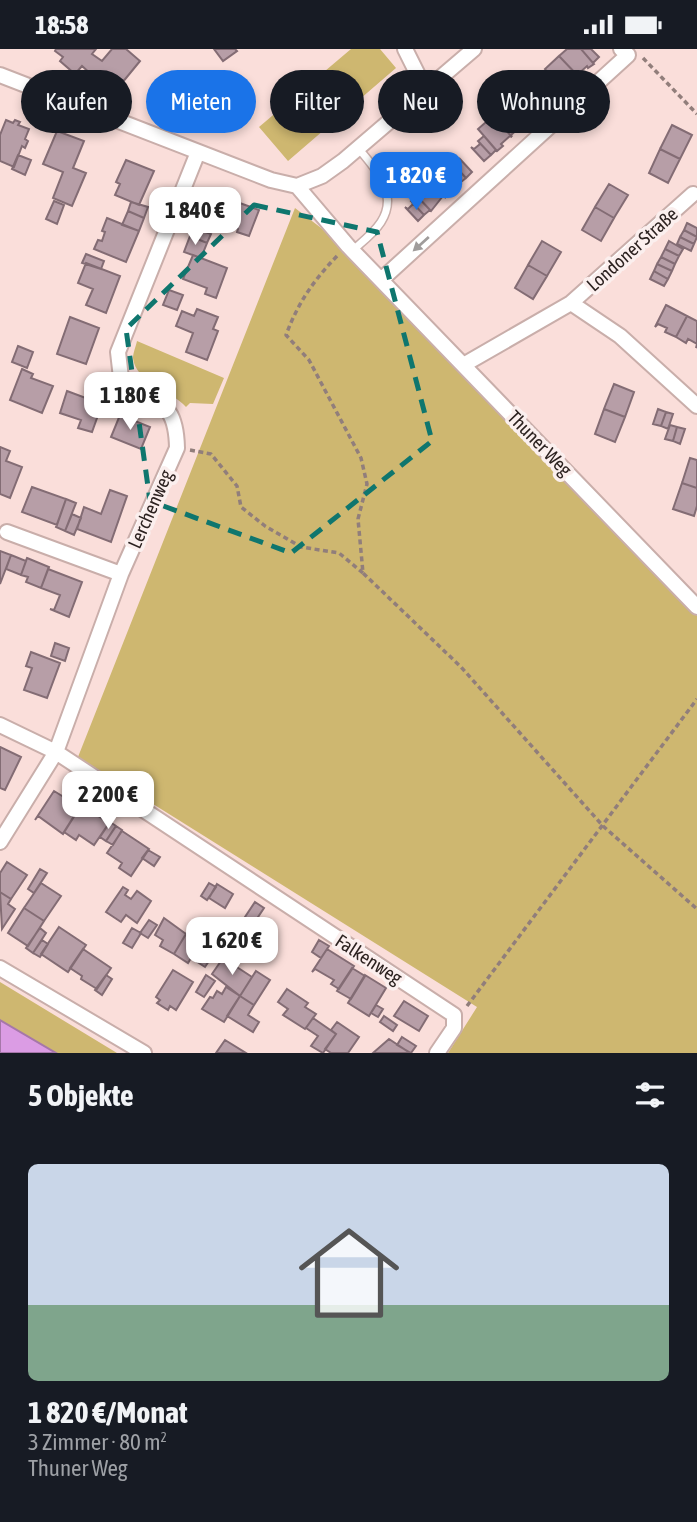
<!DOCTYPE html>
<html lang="de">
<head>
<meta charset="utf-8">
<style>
	body { margin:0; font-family:"Asap Condensed",sans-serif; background:#20242c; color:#f1f3f6; height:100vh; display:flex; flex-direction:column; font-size:26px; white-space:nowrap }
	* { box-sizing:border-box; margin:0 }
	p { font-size:23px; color:#9ea1a6 }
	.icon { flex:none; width:38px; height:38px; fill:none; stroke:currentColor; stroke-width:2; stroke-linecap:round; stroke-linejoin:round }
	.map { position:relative; height:1004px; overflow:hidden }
	.panel { display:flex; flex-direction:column; background:#171b24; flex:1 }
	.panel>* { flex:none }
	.hud { position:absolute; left:21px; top:21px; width:656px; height:63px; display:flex; gap:14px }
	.price { position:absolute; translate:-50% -60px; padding:0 16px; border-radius:14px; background:#fff; color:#222; font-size:23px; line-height:46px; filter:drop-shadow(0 2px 4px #0008) }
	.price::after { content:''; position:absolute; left:50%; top:42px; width:21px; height:16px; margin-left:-10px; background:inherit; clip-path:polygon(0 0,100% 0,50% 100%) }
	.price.selected { background:#1a73e8; color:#fff }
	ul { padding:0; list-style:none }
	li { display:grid; align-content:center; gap:14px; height:371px; padding:0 28px }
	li+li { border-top:2px solid #363941 }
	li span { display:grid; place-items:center; height:217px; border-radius:10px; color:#555 }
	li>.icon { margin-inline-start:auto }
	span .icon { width:126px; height:126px; fill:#fffc; stroke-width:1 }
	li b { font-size:30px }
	h2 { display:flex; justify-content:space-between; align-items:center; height:84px; padding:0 28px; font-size:30px }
	.pill { padding:0 24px; border-radius:32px; background:#171b24; box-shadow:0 4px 10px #0003; font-size:24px; line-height:63px }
	.pill.selected { background:#1a73e8; color:#fff }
	.status { display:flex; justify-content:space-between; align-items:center; height:49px; padding:0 35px; background:#171b24; direction:ltr }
	.status svg { height:19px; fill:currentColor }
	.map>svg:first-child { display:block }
	.green { fill:#ceb770 }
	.water { fill:#db9ce4; stroke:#a677a9; stroke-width:2 }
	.building { fill:#b79ea7; stroke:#836c74; stroke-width:2 }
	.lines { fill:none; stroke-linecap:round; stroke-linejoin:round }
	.lane-casing { stroke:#c9aeaa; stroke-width:10 }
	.street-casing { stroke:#c9aeaa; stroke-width:18 }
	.path { stroke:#917e7b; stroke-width:3.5; stroke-dasharray:5 3.5; stroke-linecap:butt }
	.lane { stroke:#fff; stroke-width:7 }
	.street { stroke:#fff; stroke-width:14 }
	.oneway { fill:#a09c9b }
	.marked { fill:none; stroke:#0f766e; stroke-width:5; stroke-dasharray:14 9; stroke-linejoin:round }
	.labels { text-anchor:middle; stroke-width:7; stroke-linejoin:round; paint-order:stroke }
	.street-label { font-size:19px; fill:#2c2220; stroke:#fbefee }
</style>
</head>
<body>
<div class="status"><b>18:58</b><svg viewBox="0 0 49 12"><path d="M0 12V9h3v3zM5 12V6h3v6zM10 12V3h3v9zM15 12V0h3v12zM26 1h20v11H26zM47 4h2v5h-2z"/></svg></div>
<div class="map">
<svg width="697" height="1004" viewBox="0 0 697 1004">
	<rect width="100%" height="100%" fill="#fadeda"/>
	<path class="green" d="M351,0h29l16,19 -108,93 -29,-34z
		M295,159l64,49 338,354v442h-249l29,-46 -399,-250z
		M137,292l87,37 -11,26 -23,-1 -4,4c-14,-16 -51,-25 -53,-49 0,-5 3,-12 4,-17z
		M0,933l117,71h-61l-56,-33z"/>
	<path class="water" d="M0,971l56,33h-56z"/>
	<path class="building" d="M56,0h40l-4,5 10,7 10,-12h14l14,12 -27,33 -31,-28 -7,8 -15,-13 3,-4 -8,-6z
		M214,0h21l2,2 -14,10z
		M567,0h14l13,15 -6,4 -1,-2 -10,9 2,2 -20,-21z
		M581,0h10l8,8 -6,6z
		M559,7l20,21 -3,-1 -8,8 1,2 -5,5 -19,-22z
		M550,27l13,14 -6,5 -13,-14z
		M526,48l13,14 -7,7 -13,-14 3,2 6,-6z
		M508,53l19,22 -5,5 -2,-2 -9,8 1,2 -19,-21z
		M519,55l13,14 -6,5 -12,-14z
		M493,67l19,21 -2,-1 -9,8 2,2 -6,5 -19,-22z
		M6,71l7,3 2,-3 5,2 -2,3 11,4 -4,10 3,2 -3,7 -3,-2 -8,21 -14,-6v-26z
		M672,76l20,10 -12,24 -20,-10z
		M57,82l27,10 -11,27 13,5 -14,33 -19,-8 10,-26 -20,-8z
		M484,87l12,14 -5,5 -13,-14z
		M478,92l13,14 -7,6 -13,-14 3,2 6,-5z
		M660,100l20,10 -12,24 -19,-10z
		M18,106l13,5 -6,15 -13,-6z
		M459,109l13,14 -6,6 -13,-14 3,2 5,-5z
		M126,111l28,11 -15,34 -24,-10 5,-11 -4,-2z
		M441,113l20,22 -6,5 -2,-2 -9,8 2,3 -20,-22z
		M453,115l13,14 -6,5 -13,-14z
		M426,127l20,22 -3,-2 -12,15 -20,-21z
		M609,135l19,11 -14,23 -19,-11z
		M417,147l13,14 -6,5 -13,-14z
		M223,148l36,13 -10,26 -12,-4 1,-3 -22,-9 -3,2z
		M54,152l10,4 -7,19 -11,-5z
		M411,152l13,14 -6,6 -13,-14 3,2 5,-5z
		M131,153l17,5 -4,11 -16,-7z
		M595,158l19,11 -13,23 -19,-11z
		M128,162l16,7 -5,13 -17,-6z
		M107,169l32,13 -13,31 -32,-13 4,-9 4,1 3,-9 -3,-1z
		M687,174l10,5v9l-13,-7z
		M194,179l17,6 -4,9 -17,-7z
		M684,181l13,7 -3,7 -14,-7z
		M190,187l17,7 -6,15 -17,-6z
		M680,188l14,7 -3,7 -14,-7z
		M542,192l19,11 -14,24 -19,-11z
		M669,192l14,8 -4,7 -14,-7z
		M665,200l14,7 -4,8 -14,-7z
		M86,205l18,7 -3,8 -19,-6z
		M193,206l34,13 -11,30 -11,-4 2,-6 -24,-9z
		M661,208l14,7 -3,7 -15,-7z
		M86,214l34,13 -14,37 -20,-8 7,-16 -15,-6z
		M657,215l15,7 -4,8 -14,-8z
		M528,216l19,11 -14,23 -18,-11z
		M654,222l14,8 -4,7 -14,-7z
		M169,241l14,5 -6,15 -14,-5z
		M666,256l21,11 -11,21 -11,-5 2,-4 -9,-4 -3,3z
		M197,260l21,8 -5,12 5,2 -11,29 -21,-8 7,-19 -17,-7 6,-15 12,5z
		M687,267l10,5v25l-1,2 1,-4 -9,-5 -2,4 -10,-6z
		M70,268l29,11 -13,36 -29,-10z
		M18,297l15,6 -6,16 -15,-6z
		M22,320l11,5 -2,4 22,8 -11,27 -32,-13z
		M614,335l20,8 -9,25 -21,-8z
		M67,342l35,13 -10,28 -14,-4 3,-8 -21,-7z
		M604,360l21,8 -10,25 -20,-8z
		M658,360l8,3 -5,14 -8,-2z
		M666,363l7,2 -5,15 -7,-3z
		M120,366l30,12 -9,22 -30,-12z
		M670,376l7,2 -4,14 -8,-2z
		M677,378l8,2 -5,15 -7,-3z
		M0,398l10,4 -4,10 16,6 -12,31 -10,-4z
		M690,409l7,2v28l-15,-5z
		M682,434l15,5v18l-3,10 -21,-7z
		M32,438l34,12 -9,26 -35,-13z
		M110,441l17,6 -16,46 -34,-13 7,-22 17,7z
		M66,450l10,4 -11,28 -9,-4z
		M72,465l9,4 -7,17 -9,-4z
		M0,502l11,4 -11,29z
		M11,506l15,6 -5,14 -15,-6z
		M27,509l22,9 -8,21 -15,-6 2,-5 -7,-2z
		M48,520l34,13 -13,35 -19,-8 4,1 6,-15 -19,-7z
		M55,594l14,5 -4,13 -14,-5z
		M31,603l29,11 -13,35 -23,-8 8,-22 -6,-2z
		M0,698l21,10 -16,33 -5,-2z
		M54,742l26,16 -17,27 -25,-18 -3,4z
		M81,756l28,18 -15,22 -15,-10 -3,5 -12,-8z
		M110,773l6,4 -10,15 -6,-4z
		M116,777l6,4 -9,15 -7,-4z
		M122,782l27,18 -18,27 -12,-8 3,-5 -15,-10z
		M148,801l12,7 -6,9 -12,-8z
		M7,813l20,13 -16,24 -11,-7v-19z
		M40,820l7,4 -13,20 -6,-4z
		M41,834l20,13 -17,25 -20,-13z
		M209,834l7,4 -9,13 -6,-4z
		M217,835l16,10 -8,14 -16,-10z
		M123,838l5,3 -3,5 6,4 6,-8 14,10 -14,22 -11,-8 -5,7 -15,-10z
		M0,843l11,7 -3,5 7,5 -13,20z
		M255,853l9,6 -10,15 -9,-6z
		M24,859l20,13 -16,25 -20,-13z
		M164,869l22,16 -12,20 -14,-8 3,-6 -8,-5z
		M149,871l8,5 -9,13 -8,-5z
		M59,878l27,18 -18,27 -27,-18z
		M40,879l6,5 -13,20 -7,-5z
		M132,879l9,5 -9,15 -9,-5z
		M186,885l29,18 -10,15 -14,-9 -3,5 -14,-9z
		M42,891l6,4 -8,13 -7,-4z
		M319,891l10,6 -8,12 -9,-6z
		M83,900l28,19 -14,21 -16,-10 1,-3 -12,-8z
		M327,900l27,17 -15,23 -8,-5 3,-4 -19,-11 -3,3z
		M223,909l29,19 -12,19 -28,-22z
		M352,919l13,8 -14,23 -14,-8z
		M173,921l20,12 -17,28 -6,-4 -2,4 -11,-7 3,-3 -4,-3z
		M256,922l14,9 -16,25 -14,-9z
		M106,926l6,4 -10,16 -7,-5z
		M206,926l9,6 -11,16 -8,-5z
		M365,926l21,13 -17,28 -21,-13z
		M226,938l14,9 -16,26 -22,-13 8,-12 3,1 4,-7 5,3z
		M287,940l21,14 -3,4 11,7 -11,15 -22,-14 5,-6 -10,-7z
		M240,947l14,9 -6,10 11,7 -6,10 -26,-16z
		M404,952l24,15 -9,15 -25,-15z
		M376,956l7,4 -5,8 -7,-4z
		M384,967l13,9 -4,6 -13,-9z
		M313,969l23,16 -13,19 -12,-7 7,-10 -12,-8z
		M337,973l22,15 -11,16h-17l-6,-4 11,-15 -5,-4z
		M402,988l14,9 -5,7 -14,-8z
		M389,990l21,14h-37z
		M225,991l21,13h-30z"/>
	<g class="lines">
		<defs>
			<path id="lane" d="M28,54l6,-14
				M353,201c9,-8 21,-17 28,-28 18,-28 -5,-53 -23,-74"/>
			<path id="street" d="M405,0l21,42
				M0,26l271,105 26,6 25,-10 21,-15 131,-112
				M297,137l51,60 349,361
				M381,231l247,-225 -7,-6
				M571,254l49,33 77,70
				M465,315l106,-61 122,-109
				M7,483l114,42
				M0,676l56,27 398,263v13l-17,25
				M0,793l56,-90 65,-178 56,-126c-1,-51 -22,-42 -56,-70l-3,-26 80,-200
				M0,919l144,85"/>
		</defs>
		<use href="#lane" class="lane-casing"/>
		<use href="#street" class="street-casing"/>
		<path class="path" d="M643,9l54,56
			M337,207c-24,25 -39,47 -51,79l23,25 52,98 6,26 -9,35 5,54 98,94 142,159 94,83
			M190,401l21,4 26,32 4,21 24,19 36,21 38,6 24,20
			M467,957l230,-307"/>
		<use href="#lane" class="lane"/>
		<use href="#street" class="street"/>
	</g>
	<defs><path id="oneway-solid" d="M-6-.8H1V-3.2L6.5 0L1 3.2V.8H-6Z" transform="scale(1.75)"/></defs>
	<use class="oneway" href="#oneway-solid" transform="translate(421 195) rotate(138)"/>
	<path class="marked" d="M254,156l123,27 55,209 -141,112 -141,-52 -24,-172z"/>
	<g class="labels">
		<g class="street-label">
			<text transform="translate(632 200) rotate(-42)" y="7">Londoner Straße</text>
			<text transform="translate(540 394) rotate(46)" y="7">Thuner Weg</text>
			<text transform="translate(150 460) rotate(-66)" y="7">Lerchenweg</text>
			<text transform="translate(369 910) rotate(33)" y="7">Falkenweg</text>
		</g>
	</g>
</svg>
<b class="price selected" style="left:416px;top:163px">1 820 €</b>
<b class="price" style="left:195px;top:198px">1 840 €</b>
<b class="price" style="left:130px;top:383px">1 180 €</b>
<b class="price" style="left:108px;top:782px">2 200 €</b>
<b class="price" style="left:232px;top:928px">1 620 €</b>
<div class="hud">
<a class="pill">Kaufen</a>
<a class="pill selected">Mieten</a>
<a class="pill">Filter</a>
<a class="pill">Neu</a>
<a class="pill">Wohnung</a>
</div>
</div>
<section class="panel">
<h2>5 Objekte<svg class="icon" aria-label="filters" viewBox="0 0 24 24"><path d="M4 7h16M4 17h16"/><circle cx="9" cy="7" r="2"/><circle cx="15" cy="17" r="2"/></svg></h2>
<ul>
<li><span style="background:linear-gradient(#c9d6e8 65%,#7fa58c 0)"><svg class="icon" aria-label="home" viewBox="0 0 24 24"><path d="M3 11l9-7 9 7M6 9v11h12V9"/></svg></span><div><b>1 820 €/Monat</b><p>3 Zimmer · 80 m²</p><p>Thuner Weg</p></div></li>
</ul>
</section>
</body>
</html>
